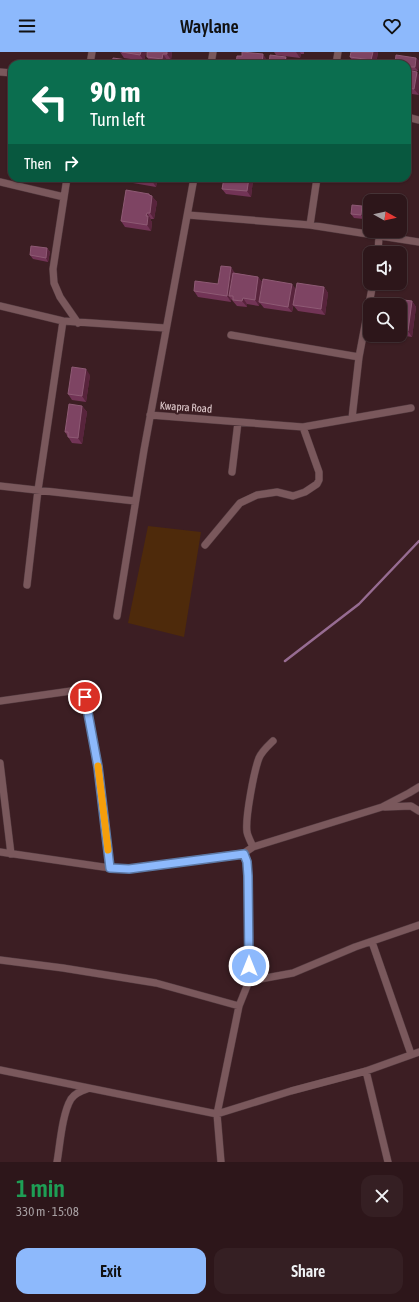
<!DOCTYPE html>
<html lang="en">
<head>
<meta charset="utf-8">
<style>
  :root { --surface:#2d161a; --page:#351f23; --text:#f1f3f6; --muted:#a79fa2; --line:#483539; --accent:#8db9fc }
  body { margin:0; font-family:"Asap Condensed",sans-serif; background:var(--page); color:var(--text); height:100vh; display:flex; flex-direction:column; font-size:15px; white-space:nowrap }
  * { box-sizing:border-box; margin:0 }
  p { font-size:13px; color:var(--muted) }
  .icon { flex:none; width:22px; height:22px; fill:none; stroke:currentColor; stroke-width:2; stroke-linecap:round; stroke-linejoin:round }
  .map { position:relative; height:1110px; overflow:hidden }
  .side { display:flex; flex-direction:column; background:var(--surface); flex:1 }
  .side>* { flex:none }
  .top-card { position:absolute; left:8px; top:8px; width:403px; height:122px; border-radius:12px; box-shadow:0 1px 3px #0004,0 0 0 1px var(--line); background:#0b6e4f; color:#fff; overflow:hidden }
  .needle { width:26px; rotate:98deg }
  .buttons { position:absolute; left:363px; top:142px; display:grid; gap:8px }
  .buttons a { display:grid; place-items:center; width:44px; height:44px; border-radius:8px; background:var(--surface); box-shadow:0 1px 3px #0004,0 0 0 1px var(--line); font-size:20px }
  .pin { position:absolute; display:grid; place-items:center; width:34px; height:34px; color:#fff; margin:-17px; border:2px solid #fff; border-radius:50%; box-shadow:0 1px 4px #0007 }
  .me { position:absolute; width:44px; margin:-22px; rotate:0deg; stroke-linejoin:round; filter:drop-shadow(0 0 3px #0008) }
  .turn { display:flex; align-items:center; gap:14px; height:84px; padding:0 16px; font-size:18px }
  .turn .icon { width:52px; height:52px; stroke-width:2.5 }
  .turn b { display:block; font-size:28px; line-height:34px }
  .then { display:flex; align-items:center; height:38px; padding:0 16px; background:#0003; gap:8px; font-size:15px }
  .round { display:grid; place-items:center; flex:none; width:42px; height:42px; border-radius:12px; background:var(--page) }
  .headline { display:flex; align-items:center; justify-content:space-between; height:68px; padding:0 16px }
  h1 { font-size:24px; font-weight:600; line-height:30px; color:#1e9e55 }
  .cta { display:flex; gap:8px; margin-top:auto; padding:8px 16px }
  .cta a { flex:1; height:46px; border-radius:12px; background:var(--accent); color:#111; font-size:16px; font-weight:600; line-height:46px; text-align:center }
  .cta a+a { background:var(--page); color:var(--text) }
  header { display:flex; justify-content:space-between; align-items:center; height:52px; padding:0 16px; background:var(--accent); color:#111; font-size:18px; font-weight:600 }
  .map>svg:first-child { display:block }
  .green { fill:#4e2a0b }
  .lines { fill:none; stroke-linecap:round; stroke-linejoin:round }
  .stream { stroke:#976c92; stroke-width:2.5 }
  .minor-casing { stroke:#533a3f; stroke-width:8 }
  .minor { stroke:#7a585c; stroke-width:7 }
  .wall { fill:#723456 }
  .shaded-wall { fill:#58243c }
  .building { fill:#7e4463; stroke:#8e5a74 }
  .route-casing { stroke:#5c78a4; stroke-width:10 }
  .route { stroke:#8db9fc; stroke-width:7 }
  .slow { stroke:#f59e0b; stroke-width:7 }
  .labels { text-anchor:middle; stroke-width:4; stroke-linejoin:round; paint-order:stroke }
  .street-label { font-size:11px; fill:#e2cdcf; stroke:#3c1e23 }
</style>
</head>
<body>
<header><svg class="icon" aria-label="menu" viewBox="0 0 24 24"><path d="M4 6h16M4 12h16M4 18h16"/></svg>Waylane<svg class="icon" aria-label="heart" viewBox="0 0 24 24"><path d="M12 20l-8-8c-3-5 5-10 8-4 3-6 11-1 8 4z"/></svg></header>
<div class="map">
<svg width="419" height="1110" viewBox="0 0 419 1110">
  <rect width="100%" height="100%" fill="#3c1e23"/>
  <path class="green" d="M148,474L201,480L184,585L128,571Z"/>
  <g class="lines">
    <path class="stream" d="M285,609L359,552L419,489"/>
    <g class="minor-casing">
      <path id="minor" d="M90,12L92,0
        M211,12L213,0
        M336,12L338,0
        M0,20L12,21
        M407,65L419,68
        M67,126L53,217L54,231L60,245L78,271
        M0,130L64,145
        M188,163L310,173L419,190
        M310,173L317,126
        M378,201L379,184
        M0,254L63,269L165,276
        M231,283L359,305
        M150,363L303,375L411,356
        M352,366L359,305L373,231
        M232,420L238,370
        M0,434L135,449
        M205,493L240,451L257,443L277,440L293,444L305,440L317,432L319,428V420L303,375
        M27,533L38,438L63,269
        M117,564L144,398L194,126
        M0,649L71,639L79,641L85,645L98,715L110,816
        M0,711L11,802
        M385,755L411,754L419,759
        M253,795C251,790 248,785 247,780C245,766 254,719 259,706C262,699 268,694 273,689
        M0,800L110,816L129,817L244,801L253,795L382,755L409,741L419,735
        M372,890L411,1002
        M0,908L63,916L156,931L239,954
        M249,929L293,921L355,895L419,873
        M0,1018L217,1062L291,1039L366,1019L419,1000
        M366,1019L388,1110
        M57,1110C60,1093 62,1062 71,1047C75,1041 81,1039 87,1037
        M221,1110L217,1062L239,954L249,929L248,824L247,810L244,801"/>
    </g>
    <use href="#minor" class="minor"/>
  </g>
  <path class="wall" d="M120,0H146L144,9L124,6Z
    M147,0H172L171,8H167V12H158L151,11L147,5Z
    M274,0H304V2H301L300,6L276,3Z
    M378,0L376,12H362L354,11L350,5Z
    M416,6L419,9L418,19L407,18V12Z
    M407,18L419,43L412,42V46L407,45Z
    M118,126H128V127Z
    M129,126H160V129H157L156,135L133,131Z
    M253,128L251,145L226,142L222,137Z
    M149,142L157,150L154,167H151V169L152,170L151,179L125,175L121,169Z
    M362,154L365,158L364,167L354,166L351,162Z
    M47,196L50,200L48,210L33,207L30,203Z
    M235,221L258,225L262,230L259,254L247,252V255L237,254L231,247V250L198,245L194,239L218,232Z
    M324,235L328,241L325,263L298,259L293,253L294,251L292,260L264,256L259,250L296,237Z
    M412,249L416,255L412,285L399,283H400V253Z
    M90,323L86,350L72,348L68,342Z
    M82,354L87,360L82,392L72,391L65,380Z"/>
  <path class="shaded-wall" d="M141,0H146L144,9L140,3Z
    M167,0H172L171,8L167,2Z
    M296,0H300L301,2L300,6Z
    M373,0H378L376,12H374L371,8Z
    M163,2L167,8V12H166L162,7Z
    M263,2L267,8L266,12H262Z
    M286,5L290,11V12H286L285,8Z
    M416,6L419,9L418,19L415,15Z
    M417,20L419,23V43L414,37Z
    M408,36L412,42V46L408,40Z
    M153,126H155L157,129L156,135L152,129Z
    M249,126H252L253,128L251,145L247,139Z
    M149,142L152,147V144L157,150L154,167L150,161Z
    M362,154L365,158L364,167L361,163Z
    M147,161L151,167V169L152,170L151,179L147,173Z
    M47,196L50,200L48,210L46,206Z
    M231,215L235,221L229,244L231,247V250L227,244Z
    M258,225L262,230L259,254L255,248Z
    M292,232L296,237L292,260L288,255Z
    M324,235L328,241L325,263L321,257Z
    M243,246L247,252V255L242,249Z
    M412,249L416,255L412,285L408,279Z
    M86,317L90,323L86,350L82,344Z
    M82,354L87,360L82,392L78,386Z"/>
  <path class="building" d="M122,0H141L140,3Z
    M147,0H167V2H163L162,7L147,5Z
    M242,0L263,2L262,12H236L237,4H242Z
    M351,0H373L371,8L350,5Z
    M270,3L286,5L285,8H287L286,12H269Z
    M396,3L416,6L415,15H407V12H395Z
    M113,6L127,8L126,11L132,12H112Z
    M407,18L417,20L414,37L408,36V40H407Z
    M133,126H153L152,129Z
    M224,126H249L247,139L222,137Z
    M126,138L149,142V143L152,144L150,161H147L146,164H148L147,173L121,169Z
    M352,153L362,154L361,163L351,162Z
    M31,194L47,196L46,206L30,203Z
    M221,214L231,215L227,244L194,239L195,229L218,232Z
    M233,221L258,225L255,248L243,246L242,249L233,248V244H229Z
    M263,227L292,232L288,255L259,250Z
    M297,231L324,235L321,257L293,253Z
    M395,247L412,249L408,279L400,278V253H395Z
    M72,315L86,317L82,344L68,342Z
    M69,352L82,354L78,386L68,385V380H65Z"/>
  <g class="lines">
    <g class="route-casing">
      <path id="route" d="M85,645L98,715L110,816L129,817L244,802L247,810L248,824L249,914"/>
    </g>
    <use href="#route" class="route"/>
    <path class="slow" d="M98,714L108,798"/>
  </g>
  <g class="labels">
    <g class="street-label">
      <text transform="translate(186 355) rotate(4)" y="4">Kwapra Road</text>
    </g>
  </g>
</svg>
<div class="buttons">
<a><svg class="needle" viewBox="-14 -14 28 28"><path d="M0-13l5 13h-10z" fill="#e53935"/><path d="M0 13l5-13h-10z" fill="#a79fa2"/></svg></a>
<a><svg class="icon" aria-label="sound" viewBox="0 0 24 24"><path d="M4 9h4l5-4v14l-5-4H4zM17 9q2 3 0 6"/></svg></a>
<a><svg class="icon" aria-label="search" viewBox="0 0 24 24"><circle cx="10" cy="10" r="6"/><path d="M15 15l6 6"/></svg></a>
</div>
<div class="pin" style="left:85px;top:645px;background:#d93025"><svg class="icon" aria-label="arrive" viewBox="0 0 24 24"><path d="M6 21V4h12l-3 4 3 4H6"/></svg></div>
<svg class="me" style="left:249px;top:914px" viewBox="-20 -20 40 40"><circle r="17" fill="#8db9fc" stroke="#fff" stroke-width="3"/><path d="M0-11L8 9 0 5-8 9z" fill="#fff"/></svg>
<div class="top-card">
<div class="turn"><svg class="icon" aria-label="left" viewBox="0 0 24 24"><path d="M17 20v-9H6M10 6l-5 5 5 5"/></svg><div><b>90 m</b>Turn left</div></div>
<div class="then">Then<svg class="icon" aria-label="right" viewBox="0 0 24 24"><path d="M7 20v-9h11M14 6l5 5-5 5"/></svg></div>
</div>
</div>
<section class="side">
<div class="headline"><div><h1>1 min</h1><p>330 m · 15:08</p></div><a class="round"><svg class="icon" aria-label="close" viewBox="0 0 24 24"><path d="M6 6l12 12M18 6L6 18"/></svg></a></div>
<div class="cta"><a>Exit</a><a>Share</a></div>
</section>
</body>
</html>
